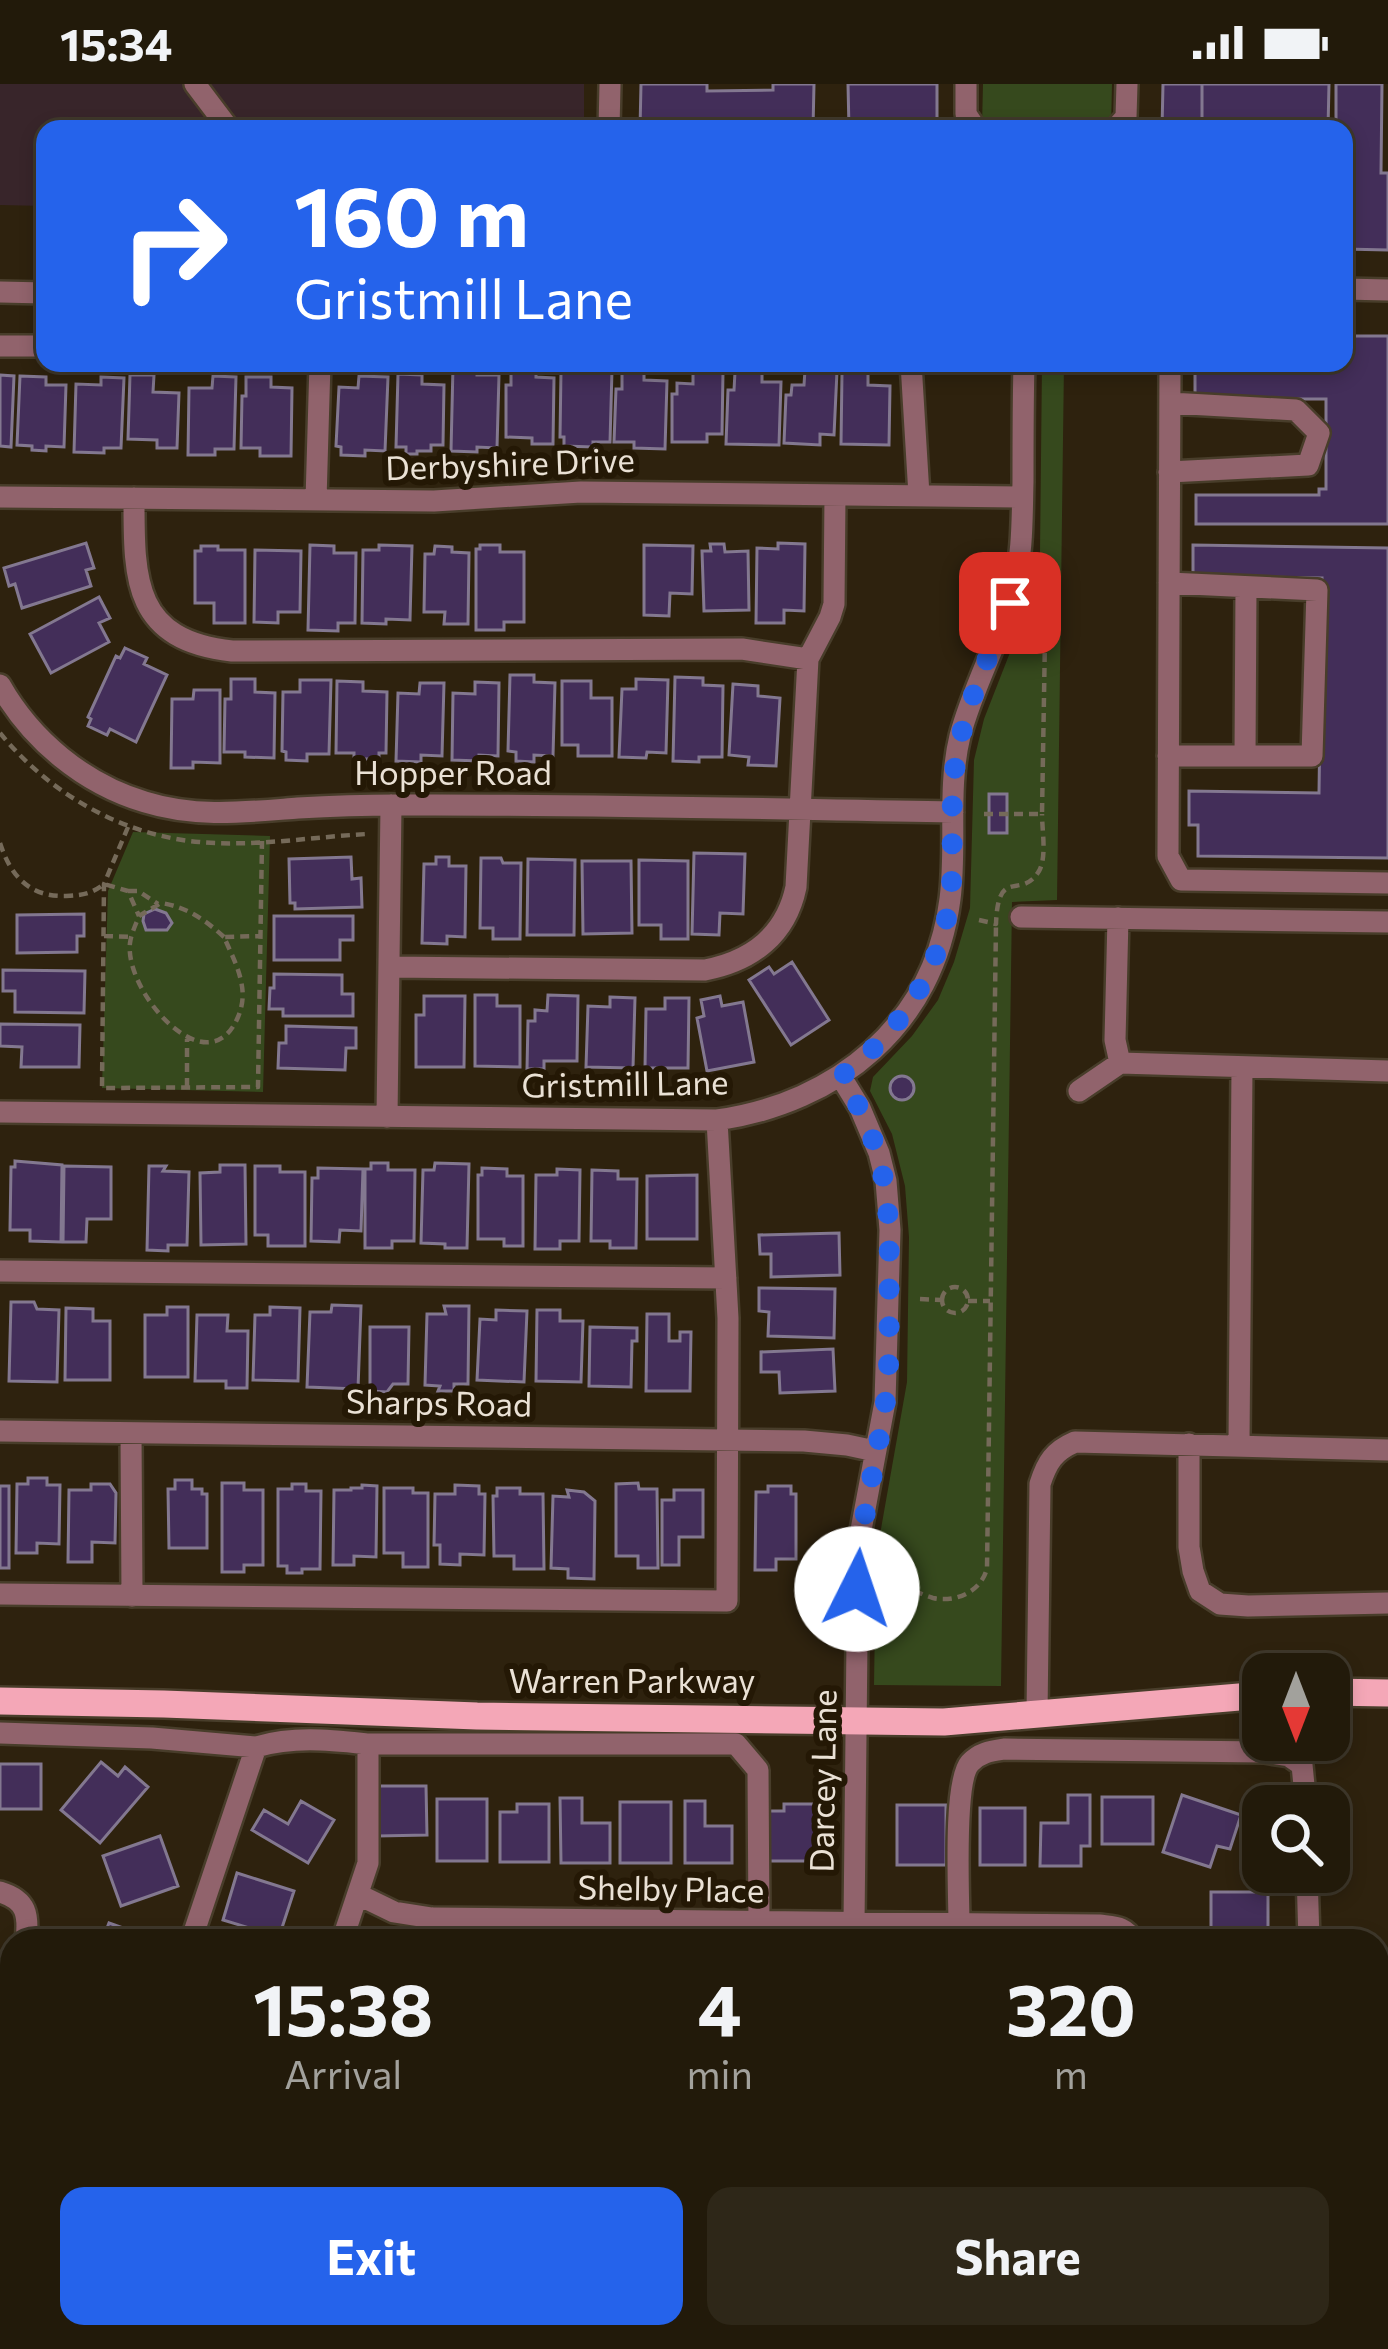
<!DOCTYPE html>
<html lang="en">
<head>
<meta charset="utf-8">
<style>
  :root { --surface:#221a0a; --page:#2e2718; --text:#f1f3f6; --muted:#a2a19c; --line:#3f382b; --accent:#2563eb }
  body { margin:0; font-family:Commissioner,sans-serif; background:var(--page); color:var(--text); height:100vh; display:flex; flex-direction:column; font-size:45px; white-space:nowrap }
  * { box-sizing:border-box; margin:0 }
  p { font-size:39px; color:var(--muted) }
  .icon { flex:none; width:66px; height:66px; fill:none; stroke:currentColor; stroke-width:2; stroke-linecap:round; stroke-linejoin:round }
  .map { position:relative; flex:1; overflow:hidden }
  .details { position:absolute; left:0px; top:1845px; width:1389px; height:420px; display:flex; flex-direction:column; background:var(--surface); border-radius:36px 36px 0 0; box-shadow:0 6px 18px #0003,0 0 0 3px var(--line) }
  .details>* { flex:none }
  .hud { position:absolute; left:36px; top:36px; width:1317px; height:252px; border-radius:24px; box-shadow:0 6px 18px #0003,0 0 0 3px var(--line); background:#2563eb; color:#fff; overflow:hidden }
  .needle { width:78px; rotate:180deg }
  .fabs { position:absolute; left:1242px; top:1569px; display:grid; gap:24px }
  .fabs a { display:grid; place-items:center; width:108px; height:108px; border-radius:24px; background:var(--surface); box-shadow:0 6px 18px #0003,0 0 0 3px var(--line); font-size:60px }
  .pin { position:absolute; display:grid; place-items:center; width:102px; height:102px; color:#fff; margin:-51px; border-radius:24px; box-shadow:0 6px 18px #0006 }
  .me { position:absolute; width:132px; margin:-66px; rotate:4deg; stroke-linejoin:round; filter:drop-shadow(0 0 9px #0008) }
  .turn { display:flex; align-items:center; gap:42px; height:252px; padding:0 60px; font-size:54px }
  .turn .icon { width:156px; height:156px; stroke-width:2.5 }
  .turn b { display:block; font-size:84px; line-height:102px }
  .eta { display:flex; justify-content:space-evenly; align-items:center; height:204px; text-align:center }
  .eta b { font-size:72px; font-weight:700; line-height:84px }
  .action { display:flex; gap:24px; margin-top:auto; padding:24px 60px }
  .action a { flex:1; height:138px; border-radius:24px; background:var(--accent); color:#fff; font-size:48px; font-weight:700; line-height:138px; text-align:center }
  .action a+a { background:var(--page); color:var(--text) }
  .status { display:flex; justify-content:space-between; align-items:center; height:84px; padding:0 60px; background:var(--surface); direction:ltr }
  .status svg { height:33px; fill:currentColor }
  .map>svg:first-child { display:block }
  .commercial { fill:#38252a }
  .green { fill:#36491d }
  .building { fill:#432e59; stroke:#837890; stroke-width:3 }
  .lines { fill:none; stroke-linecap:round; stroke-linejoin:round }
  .minor-casing { stroke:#483d2a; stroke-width:26 }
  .major-casing { stroke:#483d2a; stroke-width:32 }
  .path { stroke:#756a59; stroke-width:4.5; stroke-dasharray:9 6; stroke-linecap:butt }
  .minor { stroke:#91636c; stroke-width:21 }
  .major { stroke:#f4a7b7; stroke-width:27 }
  .route { stroke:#2563eb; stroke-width:21; stroke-dasharray:0 37.8 }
  .labels { text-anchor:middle; stroke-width:12; stroke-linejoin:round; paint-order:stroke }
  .street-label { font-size:33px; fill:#eae1d5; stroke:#241805 }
</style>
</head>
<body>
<div class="status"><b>15:34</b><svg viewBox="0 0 49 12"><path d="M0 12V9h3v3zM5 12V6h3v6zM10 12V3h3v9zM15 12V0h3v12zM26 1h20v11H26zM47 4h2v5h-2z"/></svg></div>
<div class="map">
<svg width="1388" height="2265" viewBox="0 0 1388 2265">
  <rect width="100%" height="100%" fill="#2e220e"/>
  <path class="commercial" d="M0,0H584V45H45V122L0,121Z"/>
  <path class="green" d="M983,0H1112L1111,44L982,42Z
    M1042,279H1064L1057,816L1012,818L1001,1602L874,1601L876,1473L907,1298L909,1153L905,1102L892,1050L870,1007L873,993L912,952L938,916L954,878L970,824L974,676L984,635L1032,512L1040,469Z
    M133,748L270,752L263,1008L102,1004L108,807Z"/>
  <path class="building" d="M641,0H707V7L773,6V0H814L813,45H640Z
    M848,0H937V45H849Z
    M1163,0H1202V45H1162Z
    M1202,0H1329L1328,45H1202Z
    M1336,0H1382L1381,89H1388V166L1344,165V45H1336Z
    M1344,252H1388V440H1196V411H1319V405H1326V315H1195V279H1344Z
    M566,279H586L585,285L612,286L610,358H593V363L564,362V353H560L561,287H566Z
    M453,282L477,283V291H499L497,364L477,363V368L451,367Z
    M511,283H536V293L554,294L553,360H532V354L506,353V301H511Z
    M805,286L837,287L834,351L820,350V361L784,359L786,311H791L792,301H804Z
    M622,288L644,289V296L667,297L665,365L634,364V358H614L616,305H622Z
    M693,288H723L722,350H707V358H672V310H677V299L693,300Z
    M735,288H762V298H781L779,361L726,360L728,306H734Z
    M842,289H868V301L890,302L889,361L841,360Z
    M398,290L422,291V300L444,301L443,361H431V367H417V370H406V363H396Z
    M0,291L14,292L11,363L0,362Z
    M130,291H154L153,308L179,309L177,364H157V356L128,355Z
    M20,292L46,293V301H66L64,363L46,362V367L32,366V362L17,361Z
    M213,292L236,293L234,365H215V371H188L189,304H212Z
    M359,292L388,293L385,367L365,366V372L341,371V363L336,362L339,303L358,304Z
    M101,293L124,294L121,364H104V369L74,368L76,300L101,301Z
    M246,293H271V303L292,304L291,372H260V364H241L242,312H246Z
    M86,459L94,484L86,486L91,502L22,524L15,500L9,502L4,484Z
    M778,459L805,460L804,527L784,526V539H756L757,464L778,465Z
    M710,460H724L725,468L748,467L749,526L704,527L702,467H711Z
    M310,461L334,462V469H356L355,539H338V547L308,546Z
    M379,461L412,462L410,536L386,535V540L362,539L363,466H379Z
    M480,461H500V468H524V538H504V546H476V465H480Z
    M644,461L693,462L692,510L670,509L669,532L644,531Z
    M1193,461L1388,464V774L1198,772V741H1189V707L1319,709L1322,494L1193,492Z
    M201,462H218V466H245V539H214V519H195V467H201Z
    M435,462L452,463V468L469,469L468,540H444L445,528H424L425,470H434Z
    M255,466L301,467L300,528H278V539L254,538Z
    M99,513L110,534L99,539L109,558L51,589L30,550Z
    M125,564L147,574L144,580L167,591L136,658L110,645L107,651L88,642L91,635L88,633L116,572L120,574Z
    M510,591H534V598L555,599L553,672L534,671V678L516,677V668L508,667Z
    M675,593L703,594V601L723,602L722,673H699V678L673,677Z
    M231,595H255V608L275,609L274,674L245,673V668H224L225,615H231Z
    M636,595L668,596L666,669L647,668L646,674L619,673L622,605H636Z
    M300,596H331L329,670H307V677L286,676V668L282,667L283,608H300Z
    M337,597L363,598V607L387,608L386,669H379V675H354V669H336Z
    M562,597H591V614H612V672H578V661H562Z
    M475,598L499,599L498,672L479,671V677L452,676L453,609L475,610Z
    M420,599H444L442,672L421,671V678L396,677L398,609L419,610Z
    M733,600L758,602V612L780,614L776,682L748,681L749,673L729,671Z
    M194,606H220V679L193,678V684H171L172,615H193Z
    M989,710H1007V749H989Z
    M694,769L745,770L743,830L720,829L719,851L692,850Z
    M351,773L352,795L361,794L362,823L295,825V819H290L289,775Z
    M436,773H449V782H466L465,853L447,852V860L422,859L424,780H436Z
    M481,774H501L503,779H521L520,855H493V844H480Z
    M528,775L575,776L574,851H527Z
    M639,776L688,777V855H661V841H639Z
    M582,777H631L632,849L583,850Z
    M155,825L166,829L172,839L167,846H146L143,837L144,830Z
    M84,830V852H77V868L17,869V831Z
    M274,832H353V856H340V876H274Z
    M792,878L829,936L791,961L749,896L769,883L774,890Z
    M3,886L85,887L84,929L15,928V907H3Z
    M274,890L342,891V910H353V932H283V925H269L270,904H274Z
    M475,911H497V922H520V983L475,982Z
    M548,911L578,912L577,977H544V985H527L528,937H535V926L547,927Z
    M424,912H465L464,983H416V931H424Z
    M720,912L722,922L743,918L754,978L707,987L697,934L704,932L701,916Z
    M610,913L635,914L633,984L586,983L588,922L610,923Z
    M665,914H689L688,984H645L646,925H665Z
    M0,940L80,941L79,983H21L22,963L0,962Z
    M286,942L356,944V964H346L345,986L278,984L279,959H286Z
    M890 1004a12 12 0 1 1 24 0a12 12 0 1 1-24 0Z
    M15,1077L62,1081L61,1158L30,1157V1146H10L11,1083H15Z
    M371,1079H388V1086H415L414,1157H392V1164H365V1085H371Z
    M435,1079L469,1080L467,1164H445V1160L421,1159L423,1086H434Z
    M220,1081H245L246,1160L201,1161L200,1089L220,1088Z
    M64,1082L111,1083V1135H87L86,1158H63Z
    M149,1082H166L163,1087L189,1088L187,1161H168V1167L147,1166Z
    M255,1082H280V1088H305V1162H268V1151H255Z
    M318,1084L363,1085L361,1147L340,1146L339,1158L311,1157L312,1094H318Z
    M482,1084L507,1085V1092H523V1162H504V1155H478V1091H482Z
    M557,1085L580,1086L579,1157H560V1165H535L536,1091H557Z
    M592,1086L618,1087V1095H637L636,1164H610V1157H591Z
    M697,1091V1155H647V1092Z
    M839,1149L840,1191L771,1193V1170H760L759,1151Z
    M759,1204L835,1205L834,1254L768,1252L769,1228L759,1227Z
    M11,1218H34L37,1225L59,1226L57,1298L9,1297Z
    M332,1221L361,1222L358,1305L307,1303L310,1228H331Z
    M444,1222H469L468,1300H454V1307H438L440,1302L425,1301L427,1230H446Z
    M167,1223H188V1293H145V1231H167Z
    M270,1223L300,1224L298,1297L253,1296L255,1231H270Z
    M66,1224L93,1225V1237H110V1296H65Z
    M496,1226L527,1227L524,1298L477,1296L480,1235L496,1236Z
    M537,1226H560V1237H583L581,1298L536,1297Z
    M647,1230H669V1257H680V1248H691L690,1307H646Z
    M197,1231H228L227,1247H248L247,1304H226V1297H195Z
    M370,1243H409L408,1300H393L387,1308L370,1307Z
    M590,1243L637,1244V1257H632L631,1303L589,1302Z
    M833,1265L835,1307L780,1309L779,1288H761V1268Z
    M28,1394H47V1401H60L59,1460L37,1459V1469H16L17,1400H28Z
    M175,1396H192V1405H202V1410H207V1464H169L168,1405H175Z
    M222,1399H244V1406H263V1481H244V1488H222Z
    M638,1399L639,1405H657L658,1484H638V1472H616V1400Z
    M91,1400H110L116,1409L115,1459L92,1458V1478H68L69,1406H91Z
    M292,1400H306V1407H321L320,1485H302V1489H287V1482H278V1405H292Z
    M362,1401L377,1402L376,1473L354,1472V1481H333L334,1406H351V1404H362Z
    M455,1401L479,1402V1410H485L484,1471L460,1470V1481L440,1480V1461H434L435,1410H455Z
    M0,1402H9V1484H0Z
    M768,1402H791V1410H796V1475H776V1486H755L756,1408H768Z
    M384,1404H413V1409H428V1483H403V1469H384Z
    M497,1404H520V1410H543L544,1485H514V1472H494L493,1412H497Z
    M567,1406L584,1408L595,1417L594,1495L568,1494V1485L551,1484L553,1412L569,1413Z
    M674,1406H703V1453H679V1481H662V1416H674Z
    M101,1678L118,1692L125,1683L148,1703L100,1759L61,1726Z
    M0,1680H41V1725H0Z
    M377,1702H426L427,1751L378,1752Z
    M1068,1711H1090V1762H1081V1782H1040L1041,1739H1068Z
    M1182,1711L1241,1731L1230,1765L1217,1762L1210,1783L1163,1768Z
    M1102,1713H1153V1760H1102Z
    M560,1714H582V1739H610V1779H561Z
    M437,1715H487V1777H437Z
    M301,1717L334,1736L308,1779L252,1746L264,1726L288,1740Z
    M685,1717H705V1742H732V1779H685Z
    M620,1718H671V1779H620Z
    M517,1720H549V1778H500V1728H517Z
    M784,1720H817V1777H765V1727H784Z
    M897,1721H946V1781H897Z
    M980,1724H1025V1781H980Z
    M160,1752L178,1802L121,1822L103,1772Z
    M237,1789L294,1807L279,1853L223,1836Z
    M1211,1808H1268V1852H1211Z
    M109,1839L151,1854L150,1857H102Z
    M1377,1985L1388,1986V2037L1377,2036Z
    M1377,2050H1388V2101H1377Z
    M12,2070V2115L0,2112Z
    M4,2128L12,2135V2181L0,2172V2134Z
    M0,2187L12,2191V2217L6,2237L0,2235Z
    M1377,2196H1388V2244H1377Z
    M92,2253H157L154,2265H130L91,2256Z"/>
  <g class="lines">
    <g class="minor-casing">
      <path id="minor" d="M195,0L229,45
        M966,0V30L976,45
        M609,45L610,0
        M1115,45L1126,33L1127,0
        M1344,205L1388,206
        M0,208L45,209
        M0,262H45
        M911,279L919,411
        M1170,279L1168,772L1181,796L1388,799
        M1169,388L1308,381L1319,349L1296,326L1170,319
        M0,413L434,417L581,408L1022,413
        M134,414C134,496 133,556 232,567L742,565L808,575
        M316,416L320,279
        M0,601C31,656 84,700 145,718C196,734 246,728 298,724C332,722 365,721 398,721C583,720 768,725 953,728
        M1168,672H1312L1317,506L1169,499
        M1245,672L1246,503
        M1021,833L1388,838
        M1118,834L1115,956L1120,979
        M390,883L705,886C752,877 786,851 796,803L808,575L830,533L834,520L835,411
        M841,993L860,1024L879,1069L886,1097L890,1146L885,1318L858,1462L854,1840
        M1079,1007L1120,979L1388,987
        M0,1028L717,1036C837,1019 934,941 950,815C957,761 947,705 960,652C973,602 1000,556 1013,506C1023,471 1022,434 1023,398C1023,358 1023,319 1024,279
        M387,1033L391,721
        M0,1187L726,1194
        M0,1347L804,1357L847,1361L875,1367
        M131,1349L132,1512
        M1189,1360V1463L1193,1487L1200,1507L1220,1520L1248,1522L1388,1519
        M1239,1360L1242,983
        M0,1510L727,1517L728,1234L717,1036
        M1037,1630L1040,1400C1047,1378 1054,1367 1075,1358L1388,1366
        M0,1649L152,1654L256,1663
        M1307,1788L1309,1857
        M0,1808C27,1816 29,1831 26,1857
        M359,1811L394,1828L432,1834L1099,1841C1114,1843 1126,1842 1133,1857
        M959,1841C959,1810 953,1698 970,1679C980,1668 992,1667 1005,1665L1264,1668L1289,1672L1302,1681L1306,1722
        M191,1857L256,1663C294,1652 329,1656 368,1660H736L758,1686L759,1839
        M342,1857L368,1779V1660
        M1377,1877H1388
        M0,1945L12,1905
        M1377,2146H1388
        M53,2265L57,2253
        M209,2265L213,2253
        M1141,2265V2253"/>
    </g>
    <g class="major-casing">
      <path id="major" d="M1329,1608L1388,1609
        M0,1617L164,1620L477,1632L944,1638L1263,1611"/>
    </g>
    <path class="path" d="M0,649C49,709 121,751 199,758C254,763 312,753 367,750
      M984,730H1042L1045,553L1039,529
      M128,743L104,800L102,1004L258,1003L262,757
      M0,759C11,793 30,813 66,812C83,811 91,810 104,800L128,807L139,832
      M128,807H138L158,820
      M979,836L996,840C998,781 1021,817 1039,787C1047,773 1042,746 1042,730
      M104,852L132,853
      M224,853C204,835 187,823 161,819L139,832C136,840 131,850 130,859C124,908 208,1004 238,933C243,921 244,910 241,897C238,882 230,867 224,853L261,852
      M187,1003V955
      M942 1216a13 13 0 1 1 26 0a13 13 0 1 1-26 0Z
      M920,1215L942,1216
      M968,1217H990
      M888,1492C902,1499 918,1510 933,1514C956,1519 982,1507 987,1484L996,840"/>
    <use href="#minor" class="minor"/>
    <use href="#major" class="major"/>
  </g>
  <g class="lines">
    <path class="route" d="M857,1505C859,1440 877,1378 886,1314C890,1281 889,1246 889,1213C890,1123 891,1071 841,992C907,943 950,872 952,788C953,751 950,713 956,677C964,623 990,571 1010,519"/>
  </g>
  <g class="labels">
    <g class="street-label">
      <text transform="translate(510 380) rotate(-2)" y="12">Derbyshire Drive</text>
      <text x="453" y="701">Hopper Road</text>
      <text transform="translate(625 1000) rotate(-1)" y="12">Gristmill Lane</text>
      <text transform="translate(439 1319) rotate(1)" y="12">Sharps Road</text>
      <text x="632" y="1609">Warren Parkway</text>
      <text transform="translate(823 1697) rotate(-89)" y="12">Darcey Lane</text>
      <text transform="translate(671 1805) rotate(1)" y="12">Shelby Place</text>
    </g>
  </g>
</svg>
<div class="fabs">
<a><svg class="needle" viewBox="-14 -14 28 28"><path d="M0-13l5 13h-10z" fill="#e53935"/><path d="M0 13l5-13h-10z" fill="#a2a19c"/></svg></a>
<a><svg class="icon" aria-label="search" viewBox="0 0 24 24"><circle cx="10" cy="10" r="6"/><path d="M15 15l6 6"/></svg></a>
</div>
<div class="pin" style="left:1010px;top:519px;background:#d93025"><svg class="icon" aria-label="arrive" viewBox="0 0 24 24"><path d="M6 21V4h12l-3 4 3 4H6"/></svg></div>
<svg class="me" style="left:857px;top:1505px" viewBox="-20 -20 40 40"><circle r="19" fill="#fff"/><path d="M0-13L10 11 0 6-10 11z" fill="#2563eb"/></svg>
<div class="hud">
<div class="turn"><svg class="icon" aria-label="right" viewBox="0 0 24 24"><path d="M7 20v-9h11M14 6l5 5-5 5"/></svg><div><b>160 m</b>Gristmill Lane</div></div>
</div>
<section class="details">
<div class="eta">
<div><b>15:38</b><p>Arrival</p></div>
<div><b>4</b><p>min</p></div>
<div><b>320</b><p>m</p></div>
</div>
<div class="action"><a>Exit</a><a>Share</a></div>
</section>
</div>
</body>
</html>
